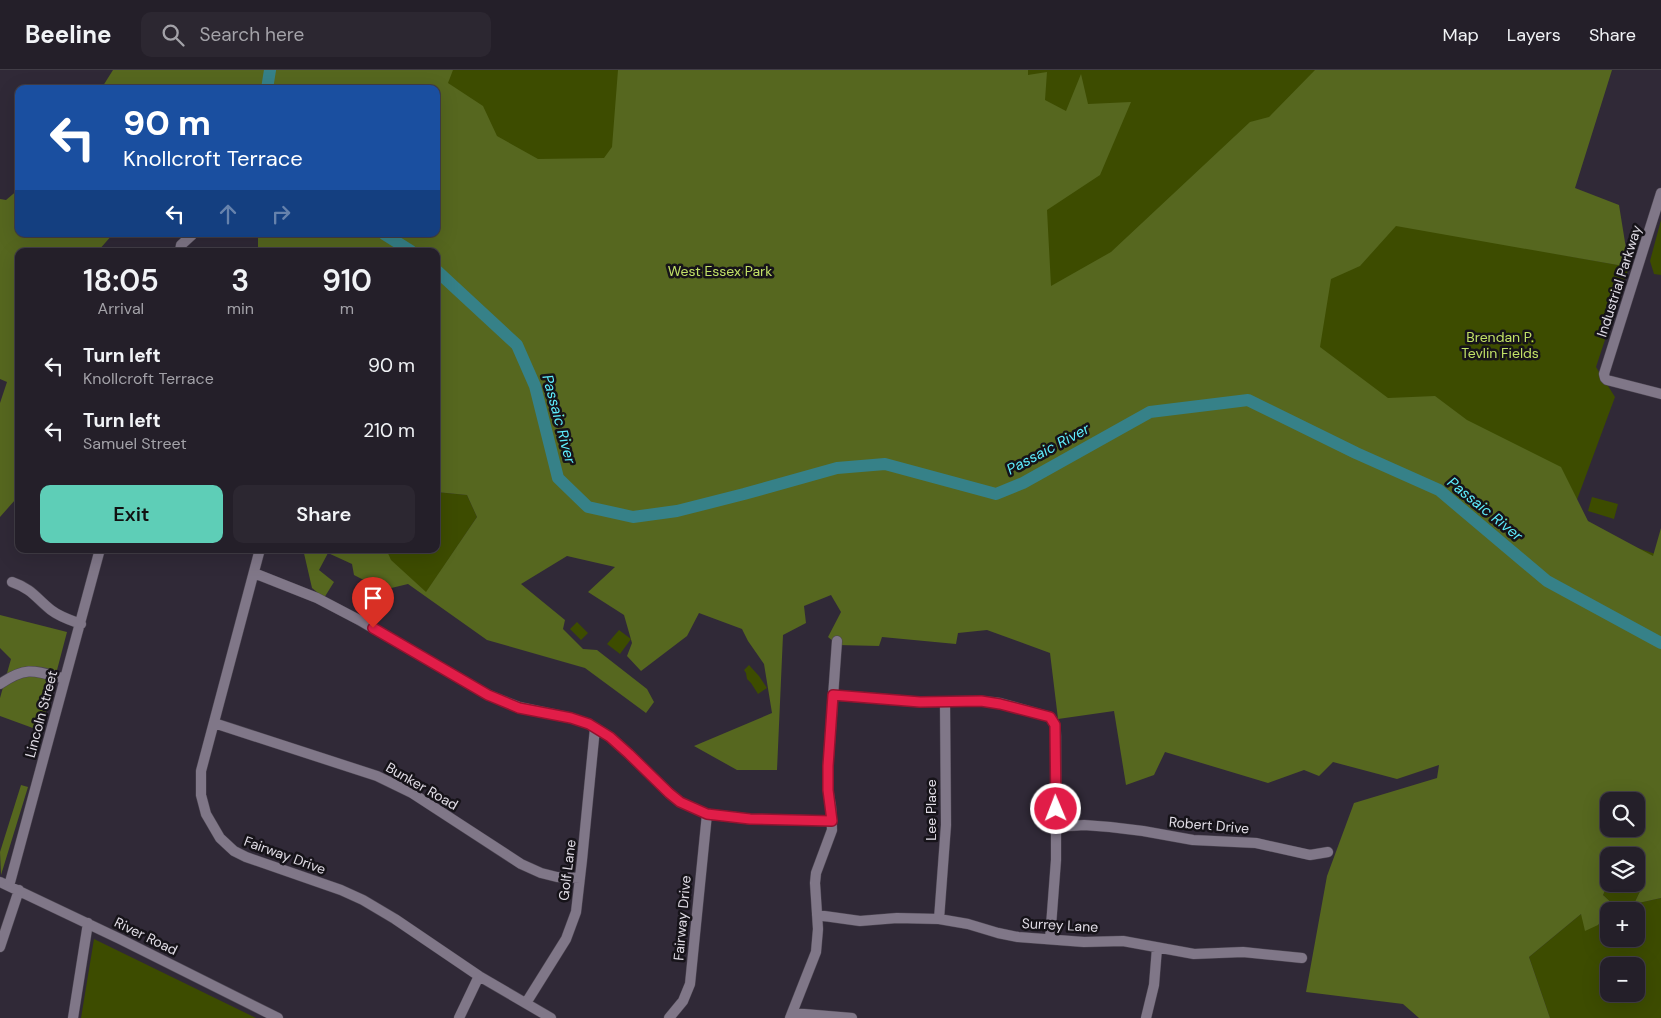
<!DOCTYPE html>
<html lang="en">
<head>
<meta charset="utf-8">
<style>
  :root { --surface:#241f29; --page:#2c2731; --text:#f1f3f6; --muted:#a3a2a8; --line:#413d46; --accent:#5eceb7 }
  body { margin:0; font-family:"DM Sans",sans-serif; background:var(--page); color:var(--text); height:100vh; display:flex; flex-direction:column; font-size:19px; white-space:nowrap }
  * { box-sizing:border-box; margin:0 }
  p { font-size:16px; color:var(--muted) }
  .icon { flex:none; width:28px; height:28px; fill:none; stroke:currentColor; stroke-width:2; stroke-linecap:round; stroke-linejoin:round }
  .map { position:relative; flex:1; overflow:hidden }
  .side { position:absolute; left:15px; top:178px; width:425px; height:305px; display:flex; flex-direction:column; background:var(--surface); border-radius:10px; box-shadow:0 5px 20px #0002,0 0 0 1px var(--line) }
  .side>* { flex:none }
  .guide { position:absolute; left:15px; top:15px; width:425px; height:152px; border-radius:10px; box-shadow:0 5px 20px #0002,0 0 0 1px var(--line); background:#1a4fa0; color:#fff; overflow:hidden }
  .tools { position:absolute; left:1600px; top:722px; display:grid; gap:10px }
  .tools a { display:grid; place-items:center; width:45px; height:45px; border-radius:10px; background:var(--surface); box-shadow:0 5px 20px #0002,0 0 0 1px var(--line); font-size:25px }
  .pin { position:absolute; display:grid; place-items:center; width:42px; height:42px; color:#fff; margin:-51px -21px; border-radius:50% 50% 50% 0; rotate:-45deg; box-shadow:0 0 5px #0007 }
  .pin .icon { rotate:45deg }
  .me { position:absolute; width:55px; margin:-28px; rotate:359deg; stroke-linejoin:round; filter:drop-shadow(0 0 4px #0008) }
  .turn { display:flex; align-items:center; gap:18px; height:105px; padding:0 25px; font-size:22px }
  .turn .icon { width:65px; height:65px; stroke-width:2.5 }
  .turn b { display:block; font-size:35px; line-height:42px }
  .lanes { display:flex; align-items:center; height:48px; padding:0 25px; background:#0003; justify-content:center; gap:25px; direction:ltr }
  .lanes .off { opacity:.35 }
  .eta { display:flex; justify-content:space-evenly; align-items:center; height:85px; text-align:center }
  .eta b { font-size:30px; font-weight:600; line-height:35px }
  .primary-button { display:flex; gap:10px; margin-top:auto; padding:10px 25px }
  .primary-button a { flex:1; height:58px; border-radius:10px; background:var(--accent); color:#111; font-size:20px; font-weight:600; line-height:58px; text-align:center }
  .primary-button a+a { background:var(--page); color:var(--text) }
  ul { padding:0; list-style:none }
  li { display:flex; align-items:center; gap:15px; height:65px; padding:0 25px }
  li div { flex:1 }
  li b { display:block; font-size:19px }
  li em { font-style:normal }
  header { display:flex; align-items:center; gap:30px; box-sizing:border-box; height:70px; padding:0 25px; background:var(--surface); border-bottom:1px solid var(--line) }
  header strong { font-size:24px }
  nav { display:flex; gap:28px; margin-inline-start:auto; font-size:18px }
  .search { width:350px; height:45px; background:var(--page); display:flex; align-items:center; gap:12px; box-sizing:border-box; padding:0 18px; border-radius:10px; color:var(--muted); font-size:19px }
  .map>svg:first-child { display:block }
  .green { fill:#3d4c00; fill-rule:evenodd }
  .forest { fill:#56671f; fill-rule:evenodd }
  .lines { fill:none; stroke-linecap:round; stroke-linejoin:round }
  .river { stroke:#368188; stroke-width:12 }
  .minor-casing { stroke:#4c4652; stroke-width:11 }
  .minor { stroke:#807788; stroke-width:10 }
  .route-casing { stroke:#92132f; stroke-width:12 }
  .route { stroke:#e11d48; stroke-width:9 }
  .labels { text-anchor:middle; stroke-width:5; stroke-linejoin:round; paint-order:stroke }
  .park-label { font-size:14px; fill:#c2e167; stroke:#161319 }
  .street-label { font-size:14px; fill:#e1dde6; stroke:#161319 }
  .water-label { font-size:15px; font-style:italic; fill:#5eedfc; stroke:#161319 }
</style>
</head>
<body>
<header>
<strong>Beeline</strong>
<div class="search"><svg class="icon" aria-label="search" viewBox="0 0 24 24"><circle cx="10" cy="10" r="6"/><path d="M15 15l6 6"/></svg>Search here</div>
<nav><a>Map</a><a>Layers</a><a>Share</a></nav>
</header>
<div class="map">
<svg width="1661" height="948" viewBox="0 0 1661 948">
  <rect width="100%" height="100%" fill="#302937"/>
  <path class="green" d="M291,0H1591L1547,182L1629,197L1596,297L1615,327L1568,454L1661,486V548L436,181V19H288Z
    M1661,150V205L1654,204L1650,191Z
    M436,422L467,425L477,447L426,523L385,487L382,479H436Z
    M1592,427L1618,434L1614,449L1588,441Z
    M577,552L588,563L581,570L570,559Z
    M619,560L631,569L620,584L607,574Z
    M749,595L759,606L767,618L758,624L751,613L747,609L746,603L744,600Z
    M1636,808L1643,815L1634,834L1661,828V948H1550L1529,887L1581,844L1598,855L1609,842V869H1636V841H1609L1614,835L1603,825L1609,812V814H1636ZM1609,896H1636V924H1609Z
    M94,869L256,948H81Z"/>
  <path class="forest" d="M113,0H453L448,13L483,36L497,66L538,89L604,88L612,77L618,0H1028V5L1047,2L1045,30L1066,41L1081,4L1088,34L1131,32L1100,105L1047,140L1051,216L1111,182L1250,52L1269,47L1315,0H1612L1575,118L1619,135L1629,197L1396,156L1360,196L1331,209L1320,277L1388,328L1435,326L1467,350L1561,397L1588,451L1653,486L1661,458V828L1634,834L1643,815L1636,808V786H1609V812L1603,825L1614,835L1598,855L1585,861L1581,844L1529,887L1550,948H1419L1403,934L1306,922L1327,806L1354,733L1437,708L1439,695L1397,709L1333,692L1319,706L1304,700L1268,713L1165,682L1154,705L1126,715L1114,641L1058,649L1050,583L987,560L958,563L956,574L882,567L879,576L838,575L828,567L841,542L831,525L804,536L806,553L783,565L777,700H737L694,676L772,643L764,594L748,571L742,559L699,543L687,566L641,601L627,586L632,573L624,545L588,522L615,497L567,486L521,514L565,550L563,559L583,579L597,580L647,619L654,632L646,643L585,598L487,570L408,514L383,520L354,505L352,494L328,483L319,500L334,512L324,528L312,518L303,479H386L391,490L426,522L477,447L467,425L436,422V181H258V164H436V19H101ZM1609,731H1636V759H1609Z
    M19,119V164H113L98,181H19V415L15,430L0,447V333L7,312L0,309V129L6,130Z
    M0,545L67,562L41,661L0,646V628L11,589L0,578Z
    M21,715L28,717L1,805L0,782Z"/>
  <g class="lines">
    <path class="river" d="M267,19L270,0
      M384,164L411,181
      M436,200L517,275L535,316L558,408L588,437L633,447L677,441L744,424L837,398L885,394L996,424L1023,413L1150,342L1248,330L1356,383L1439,420L1547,511L1661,573"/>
    <g class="minor-casing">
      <path id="minor" d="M1661,123L1604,304L1605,308L1607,310L1661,324
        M180,181L181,175L192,165
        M260,479L201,701V725L206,744L220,768L234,781L246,787L341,820L363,830L395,849L479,906L551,948
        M254,503L317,528L359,550L488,625L519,637L571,648L589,654L610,667L629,684L669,723L680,732L707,744L750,749L832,751
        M12,512C32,519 36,528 51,540C60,547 70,550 81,554
        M0,614C27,595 36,601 65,609
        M833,625L920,632L981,631L1000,633L1050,647L1055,655L1056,666V790L1050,869
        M214,653L377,706L412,723L521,794L541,803L557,807L580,808
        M1056,757L1084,755L1110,757L1143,761L1193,770L1256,773L1310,785L1328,782
        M0,812L120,869L278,948
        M9,816L100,479
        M817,845L860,851L897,848L939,849L968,854L998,863L1018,867L1084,872L1123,871L1194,884L1243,882L1302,888
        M939,849L946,755L945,632
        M0,877L19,820
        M526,933L566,869L576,842L582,790L595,658
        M792,943L852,948
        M73,948L88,853
        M459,948L479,906
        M669,948L683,931L690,914L707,744
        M790,948L816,882L818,859L815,813L816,803L832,760L831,737L828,720V696L837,571
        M1146,948L1154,915L1157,878"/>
    </g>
    <use href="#minor" class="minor"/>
  </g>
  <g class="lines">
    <g class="route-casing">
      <path id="route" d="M373,558L488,625L519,638L571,648L589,654L610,667L629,684L669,723L680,732L707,744L750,749L832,751L828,720V696L833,625L920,632L981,631L1000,634L1050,647L1055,655L1056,739"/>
    </g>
    <use href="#route" class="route"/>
  </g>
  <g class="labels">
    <g class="park-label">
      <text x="720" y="206">West Essex Park</text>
      <text x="1500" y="272">Brendan P.<tspan x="1500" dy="16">Tevlin Fields</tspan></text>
    </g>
    <g class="street-label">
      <text transform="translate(1619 211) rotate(-72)" y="5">Industrial Parkway</text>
      <text transform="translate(41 644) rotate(-75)" y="5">Lincoln Street</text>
      <text transform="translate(422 716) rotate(30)" y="5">Bunker Road</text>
      <text transform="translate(931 740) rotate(-90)" y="5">Lee Place</text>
      <text transform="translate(1209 755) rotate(5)" y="5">Robert Drive</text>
      <text transform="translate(285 785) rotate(20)" y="5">Fairway Drive</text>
      <text transform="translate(567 800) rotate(-83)" y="5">Golf Lane</text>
      <text transform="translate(682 848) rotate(-85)" y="5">Fairway Drive</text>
      <text transform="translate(1060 855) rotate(3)" y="5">Surrey Lane</text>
      <text transform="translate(146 866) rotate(26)" y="5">River Road</text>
    </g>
    <g class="water-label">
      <text transform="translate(559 349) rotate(75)" y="5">Passaic River</text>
      <text transform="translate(1048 379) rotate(-28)" y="5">Passaic River</text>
      <text transform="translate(1485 439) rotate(39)" y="5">Passaic River</text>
    </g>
  </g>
</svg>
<div class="tools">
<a><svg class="icon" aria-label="search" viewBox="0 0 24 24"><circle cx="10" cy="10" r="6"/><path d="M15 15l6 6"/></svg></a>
<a><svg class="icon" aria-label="layers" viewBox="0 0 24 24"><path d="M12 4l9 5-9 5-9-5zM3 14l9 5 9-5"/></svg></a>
<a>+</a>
<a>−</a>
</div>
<div class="pin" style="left:373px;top:558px;background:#d93025"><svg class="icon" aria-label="arrive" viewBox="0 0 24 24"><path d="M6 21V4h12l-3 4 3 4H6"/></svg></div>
<svg class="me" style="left:1056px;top:739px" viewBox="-20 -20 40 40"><circle r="17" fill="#e11d48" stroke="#fff" stroke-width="3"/><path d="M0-11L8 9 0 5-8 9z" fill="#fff"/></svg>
<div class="guide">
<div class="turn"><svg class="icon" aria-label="left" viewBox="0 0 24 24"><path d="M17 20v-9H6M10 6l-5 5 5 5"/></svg><div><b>90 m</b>Knollcroft Terrace</div></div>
<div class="lanes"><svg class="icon" aria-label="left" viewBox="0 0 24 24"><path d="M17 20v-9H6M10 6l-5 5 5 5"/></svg><svg class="icon off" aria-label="ahead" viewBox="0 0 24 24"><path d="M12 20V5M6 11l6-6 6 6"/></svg><svg class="icon off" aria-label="right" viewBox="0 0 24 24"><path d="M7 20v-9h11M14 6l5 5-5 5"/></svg></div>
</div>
<section class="side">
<div class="eta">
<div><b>18:05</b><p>Arrival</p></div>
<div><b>3</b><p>min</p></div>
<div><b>910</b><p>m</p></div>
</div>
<ul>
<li><svg class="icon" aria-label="left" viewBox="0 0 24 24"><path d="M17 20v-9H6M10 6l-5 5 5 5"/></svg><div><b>Turn left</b><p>Knollcroft Terrace</p></div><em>90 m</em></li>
<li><svg class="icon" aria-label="left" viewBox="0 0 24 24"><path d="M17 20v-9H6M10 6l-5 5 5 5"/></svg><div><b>Turn left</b><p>Samuel Street</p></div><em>210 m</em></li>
</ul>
<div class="primary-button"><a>Exit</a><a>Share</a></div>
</section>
</div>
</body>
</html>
